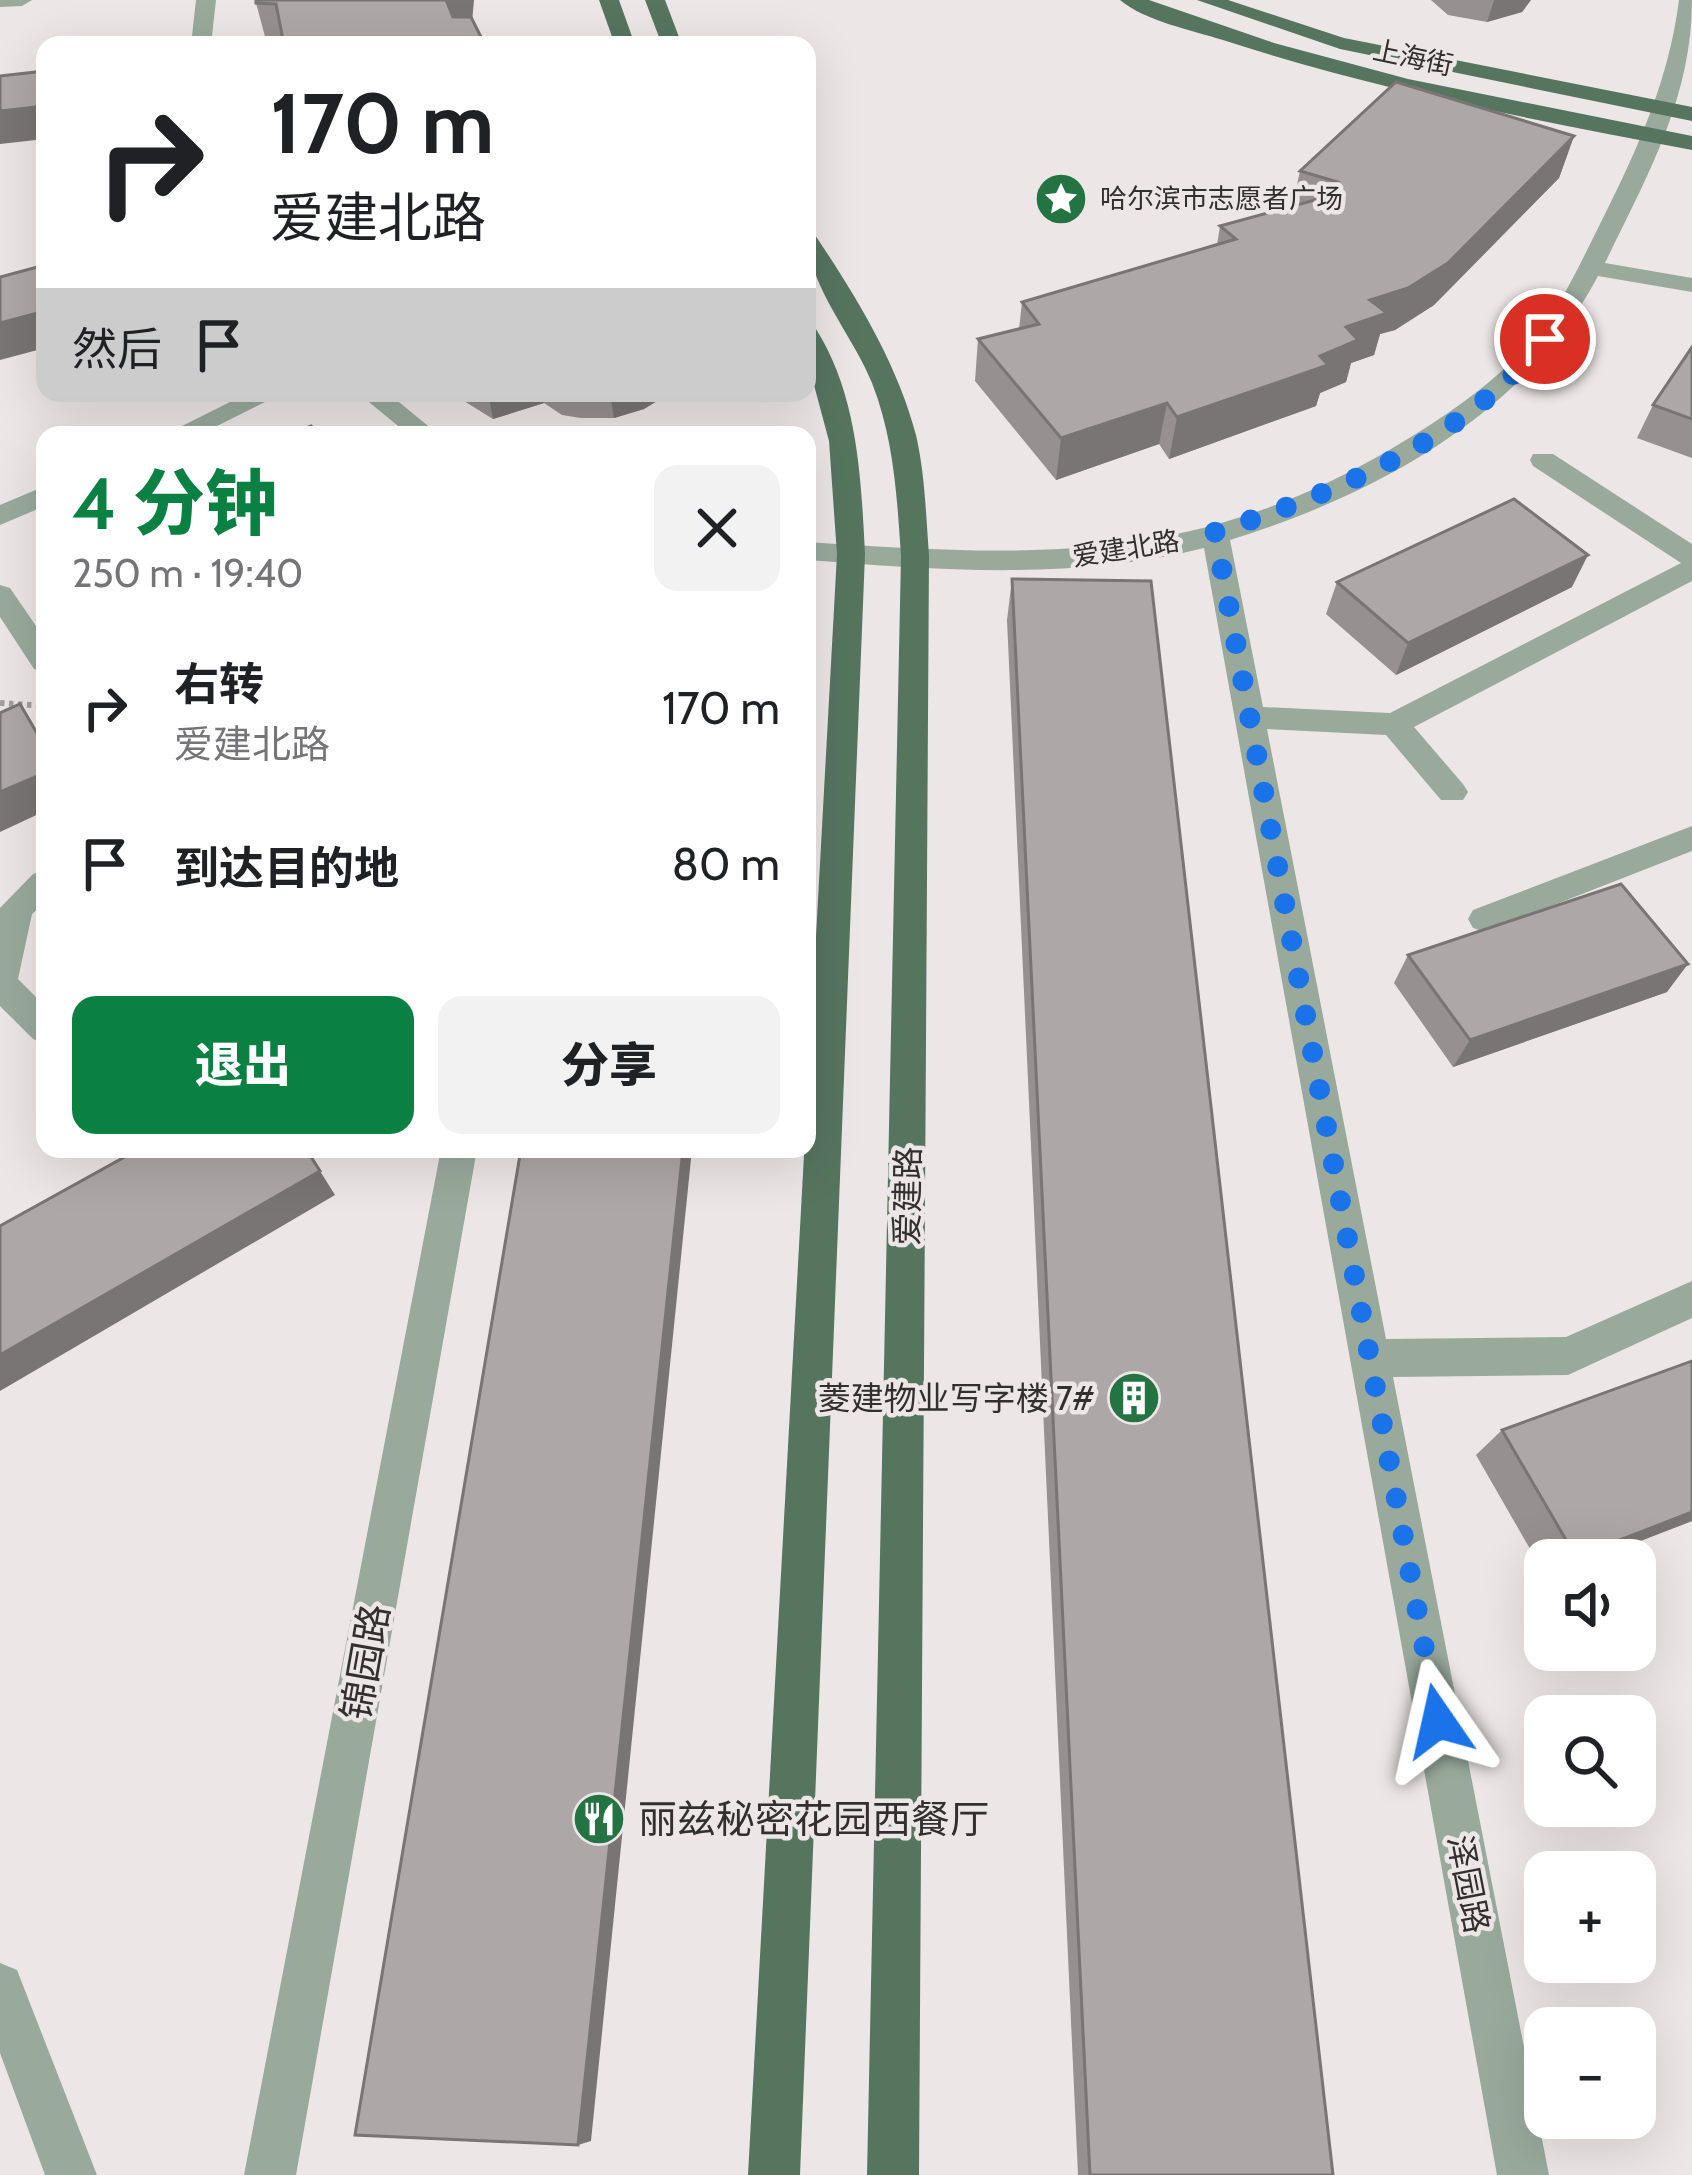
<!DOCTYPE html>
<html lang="zh">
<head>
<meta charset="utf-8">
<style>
  :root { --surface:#fff; --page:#f2f2f2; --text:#202124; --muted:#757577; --accent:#0b8043 }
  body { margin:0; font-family:Cabin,"Noto Sans SC",sans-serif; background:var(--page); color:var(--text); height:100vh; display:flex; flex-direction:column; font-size:45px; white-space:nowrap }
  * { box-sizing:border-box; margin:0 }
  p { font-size:39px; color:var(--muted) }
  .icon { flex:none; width:66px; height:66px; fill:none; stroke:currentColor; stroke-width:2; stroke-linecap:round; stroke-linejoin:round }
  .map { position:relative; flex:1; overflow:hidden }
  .details { position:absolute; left:36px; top:426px; width:780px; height:732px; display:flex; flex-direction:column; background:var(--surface); border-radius:24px; box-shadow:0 12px 48px #0002 }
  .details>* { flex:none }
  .hud { position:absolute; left:36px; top:36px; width:780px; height:366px; border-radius:24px; box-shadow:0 12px 48px #0002; background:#fff; color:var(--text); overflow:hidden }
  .buttons { position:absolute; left:1524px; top:1539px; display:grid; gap:24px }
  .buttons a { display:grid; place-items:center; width:132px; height:132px; border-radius:24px; background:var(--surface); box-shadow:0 12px 48px #0002; font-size:60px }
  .pin { position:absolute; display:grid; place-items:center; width:102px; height:102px; color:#fff; margin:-51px; border:6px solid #fff; border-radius:50%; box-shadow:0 3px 12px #0007 }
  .me { position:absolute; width:132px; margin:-66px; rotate:349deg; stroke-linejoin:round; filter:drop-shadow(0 0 9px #0008) }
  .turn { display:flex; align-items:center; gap:42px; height:252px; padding:0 36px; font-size:54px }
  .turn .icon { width:156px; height:156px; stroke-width:2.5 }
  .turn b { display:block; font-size:84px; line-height:102px }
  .then { display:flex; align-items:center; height:114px; padding:0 36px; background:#0003; gap:24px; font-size:45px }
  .round { display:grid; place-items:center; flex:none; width:126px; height:126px; border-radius:24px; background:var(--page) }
  .overview { display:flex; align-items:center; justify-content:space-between; height:204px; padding:0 36px }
  h1 { font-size:72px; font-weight:800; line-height:90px; color:var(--accent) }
  .button { display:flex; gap:24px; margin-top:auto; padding:24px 36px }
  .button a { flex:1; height:138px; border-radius:24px; background:var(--accent); color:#fff; font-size:48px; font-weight:800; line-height:138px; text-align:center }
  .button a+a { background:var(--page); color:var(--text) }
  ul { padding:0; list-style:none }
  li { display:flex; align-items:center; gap:36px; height:156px; padding:0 36px }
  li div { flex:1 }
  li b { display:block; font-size:45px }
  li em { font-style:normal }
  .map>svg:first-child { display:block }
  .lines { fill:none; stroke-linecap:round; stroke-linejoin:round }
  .path { stroke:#a49f9f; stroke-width:6; stroke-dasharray:4.5 4.5; stroke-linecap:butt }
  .minor { fill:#99aa9d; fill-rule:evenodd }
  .major { fill:#56755f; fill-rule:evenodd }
  .wall { fill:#969090 }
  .shaded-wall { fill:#7a7575 }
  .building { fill:#aea7a7; stroke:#7a7575; stroke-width:3 }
  .route { stroke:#1a73e8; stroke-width:21; stroke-dasharray:0 37.8 }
  .labels { text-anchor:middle; stroke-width:9; stroke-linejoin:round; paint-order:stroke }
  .far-street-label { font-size:27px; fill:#312f2f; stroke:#ede6e6 }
  .far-poi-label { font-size:27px; fill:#312f2f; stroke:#ede6e6; text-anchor:start }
  .street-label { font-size:33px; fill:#312f2f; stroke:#ede6e6 }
  .poi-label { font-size:33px; fill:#312f2f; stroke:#ede6e6; text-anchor:end }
  .near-street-label { font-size:39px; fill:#312f2f; stroke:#ede6e6 }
  .near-poi-label { font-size:39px; fill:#312f2f; stroke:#ede6e6; text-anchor:start }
</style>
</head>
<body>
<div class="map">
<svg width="1692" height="2175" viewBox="0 0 1692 2175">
  <rect width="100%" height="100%" fill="#ede6e6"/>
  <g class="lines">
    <path class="path" d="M0,703L45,706"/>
    <path class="minor" d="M0,0H32L22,6L0,7Z
      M196,0H216L211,45H191Z
      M1679,0H1692C1692,98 1647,176 1605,263L1692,278V292L1598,276C1525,415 1375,495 1230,540L1263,707L1390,713L1681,563L1533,466L1530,460L1533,454H1553L1692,544V581L1414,727L1463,784L1468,792L1463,800H1441L1386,735L1267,729L1386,1339L1566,1337L1692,1281V1318L1568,1375L1393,1377L1549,2175H1497L1204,548C1073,581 940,570 807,560V542C1033,557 1195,566 1396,446C1445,417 1495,383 1532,340C1564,303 1583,257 1605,214C1640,144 1669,78 1679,0Z
      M248,393H283L199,435H164Z
      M358,393H388L439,435H409Z
      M45,486V506L0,525V505Z
      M0,585L10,588L45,639V673L34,669L0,617Z
      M1692,826V851L1485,932L1473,928L1468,919L1473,910Z
      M45,870V903L32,914L18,979L45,1006V1044L33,1039L0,1006V908L33,874Z
      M441,1149H477L296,2175H244Z
      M0,1963L17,1970L97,2175H45L0,2053Z"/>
    <path class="major" d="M599,0H619L635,45H615Z
      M645,0H665L682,45H662Z
      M1120,0H1149L1274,43L1408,79L1692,136V150C1534,120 1376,90 1223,40C1191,30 1145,21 1120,0Z
      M1197,0H1228L1344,38L1692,107V121L1340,49Z
      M807,233L815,235C856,296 897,363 916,435C925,474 926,516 929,556L919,2175H867L901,556C897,497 894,439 872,383C853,335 807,285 807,233Z
      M807,326L816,329C858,396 861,477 865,554L800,2175H748L837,554L829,441L807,359Z"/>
  </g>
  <path class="wall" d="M474,0L284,44H267L256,3Z
    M1431,0H1531L1522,12L1487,22L1448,15Z
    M1574,136L1559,178L1434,305L1395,330L1380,334L1374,355L1351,363L1346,382L1320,393L1316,406L1169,459L1159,444L1056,480L975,381L978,339L1019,329L1022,302L1217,245L1220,226L1292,207L1300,171Z
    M1692,347V458L1637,438L1653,405Z
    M451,393H670L644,409L614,418H581L562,415L544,403L493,419Z
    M1012,579L1333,2175H1078L1007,620Z
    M1337,582L1572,587L1396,675L1326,614Z
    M1408,955L1667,992L1453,1067L1394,983Z
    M1692,1361V1521L1591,1560H1545V1575L1476,1455L1502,1430Z"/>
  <path class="shaded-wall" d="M446,0H474L471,33L453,36Z
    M1494,0H1531L1522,12L1487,22Z
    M45,106V139L0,144V111Z
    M1574,136L1559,178L1434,305L1395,330L1380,334L1374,355L1351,363L1346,382L1320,393L1316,406L1169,459L1177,417L1320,356L1370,300Z
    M45,311V348L0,360V323Z
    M488,393H542L544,403L493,419Z
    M610,393H670L644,409L614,418Z
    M1167,403L1159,444L1056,480L1061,438Z
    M1588,555L1572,587L1396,675L1408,643Z
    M45,773V811L0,832V792Z
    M1688,964L1667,992L1453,1067L1470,1040Z
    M683,1149H692L591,2141L578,2145Z
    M320,1171L335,1195L0,1391V1355Z
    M1692,1512V1521L1591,1560H1571Z"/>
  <path class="building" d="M256,0H446L453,17H471L485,45H284L276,4L256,3Z
    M45,71V106L0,111V76Z
    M1396,82L1574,136L1448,263L1408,288L1370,300L1387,313L1346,327L1358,340L1320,356L1328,365L1177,417L1167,403L1061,438L978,339L1039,324L1022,302L1236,239L1220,226L1326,197L1338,182L1300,171Z
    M45,265V311L0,323V277Z
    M1692,347V419L1653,405Z
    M311,426L319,435H288Z
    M1514,499L1588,555L1408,643L1337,582Z
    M1012,579L1151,581L1333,2175H1090Z
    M20,704L45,747V773L0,792V713Z
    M1621,884L1688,964L1470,1040L1408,955Z
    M139,1149H306L320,1171L0,1355V1226Z
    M521,1149H683L578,2145L355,2135Z
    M1692,1361V1512L1576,1557L1502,1430Z"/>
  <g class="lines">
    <path class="route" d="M1438,1721L1215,532C1335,493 1464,441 1545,339"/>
  </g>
  <defs>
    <g id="sight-disc" transform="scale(2.7)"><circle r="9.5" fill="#247343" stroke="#ede6e6"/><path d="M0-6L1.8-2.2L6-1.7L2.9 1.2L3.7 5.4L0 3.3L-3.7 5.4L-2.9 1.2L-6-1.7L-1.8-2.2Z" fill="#fff"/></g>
    <g id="building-disc" transform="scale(2.7)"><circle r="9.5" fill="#247343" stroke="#ede6e6"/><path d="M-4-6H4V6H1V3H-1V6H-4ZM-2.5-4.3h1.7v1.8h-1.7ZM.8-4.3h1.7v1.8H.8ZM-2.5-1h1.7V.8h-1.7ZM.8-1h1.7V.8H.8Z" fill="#fff"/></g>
    <g id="restaurant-disc" transform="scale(2.7)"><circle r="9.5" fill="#247343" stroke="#ede6e6"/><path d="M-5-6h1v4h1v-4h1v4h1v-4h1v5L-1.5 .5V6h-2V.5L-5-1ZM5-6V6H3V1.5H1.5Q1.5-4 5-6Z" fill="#fff"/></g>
  </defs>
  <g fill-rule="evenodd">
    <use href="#sight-disc" x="1061" y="199"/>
    <use href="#building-disc" x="1134" y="1398"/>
    <use href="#restaurant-disc" x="599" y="1819"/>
  </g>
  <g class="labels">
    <g class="far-street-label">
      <text transform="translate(1413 58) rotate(12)" y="9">上海街</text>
      <text transform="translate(1126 549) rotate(-9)" y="9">爱建北路</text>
    </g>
    <g class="far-poi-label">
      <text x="1100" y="208">哈尔滨市志愿者广场</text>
    </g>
    <g class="street-label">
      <text transform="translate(907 1196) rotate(-89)" y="12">爱建路</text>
      <text transform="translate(1469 1884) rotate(79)" y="12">泽园路</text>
    </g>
    <g class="poi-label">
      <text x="1095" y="1410">菱建物业写字楼 7#</text>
    </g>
    <g class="near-street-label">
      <text transform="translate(365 1662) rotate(-80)" y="14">锦园路</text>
    </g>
    <g class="near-poi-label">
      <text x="638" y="1833">丽兹秘密花园西餐厅</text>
    </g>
  </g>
</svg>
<div class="buttons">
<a><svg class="icon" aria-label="sound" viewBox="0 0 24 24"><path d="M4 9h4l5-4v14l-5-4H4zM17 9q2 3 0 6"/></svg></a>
<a><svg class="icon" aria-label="search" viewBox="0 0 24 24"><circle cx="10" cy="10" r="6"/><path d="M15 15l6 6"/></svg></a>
<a>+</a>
<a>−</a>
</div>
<div class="pin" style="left:1545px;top:339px;background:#d93025"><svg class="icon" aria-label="arrive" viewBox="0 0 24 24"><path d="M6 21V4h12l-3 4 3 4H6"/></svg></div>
<svg class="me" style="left:1438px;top:1721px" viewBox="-20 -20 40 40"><path d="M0-17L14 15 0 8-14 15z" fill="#1a73e8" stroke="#fff" stroke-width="4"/></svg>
<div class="hud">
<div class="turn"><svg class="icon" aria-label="right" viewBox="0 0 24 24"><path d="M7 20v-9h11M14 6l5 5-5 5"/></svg><div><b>170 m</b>爱建北路</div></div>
<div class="then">然后<svg class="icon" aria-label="arrive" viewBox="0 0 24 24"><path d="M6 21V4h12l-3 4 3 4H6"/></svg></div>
</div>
<section class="details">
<div class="overview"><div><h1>4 分钟</h1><p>250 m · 19:40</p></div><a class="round"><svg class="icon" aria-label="close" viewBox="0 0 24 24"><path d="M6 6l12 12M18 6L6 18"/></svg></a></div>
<ul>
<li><svg class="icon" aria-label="right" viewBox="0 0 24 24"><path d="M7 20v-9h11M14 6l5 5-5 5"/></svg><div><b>右转</b><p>爱建北路</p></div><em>170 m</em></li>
<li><svg class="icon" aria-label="arrive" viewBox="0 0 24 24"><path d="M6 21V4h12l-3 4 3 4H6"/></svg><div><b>到达目的地</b></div><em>80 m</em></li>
</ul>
<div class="button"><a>退出</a><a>分享</a></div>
</section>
</div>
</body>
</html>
